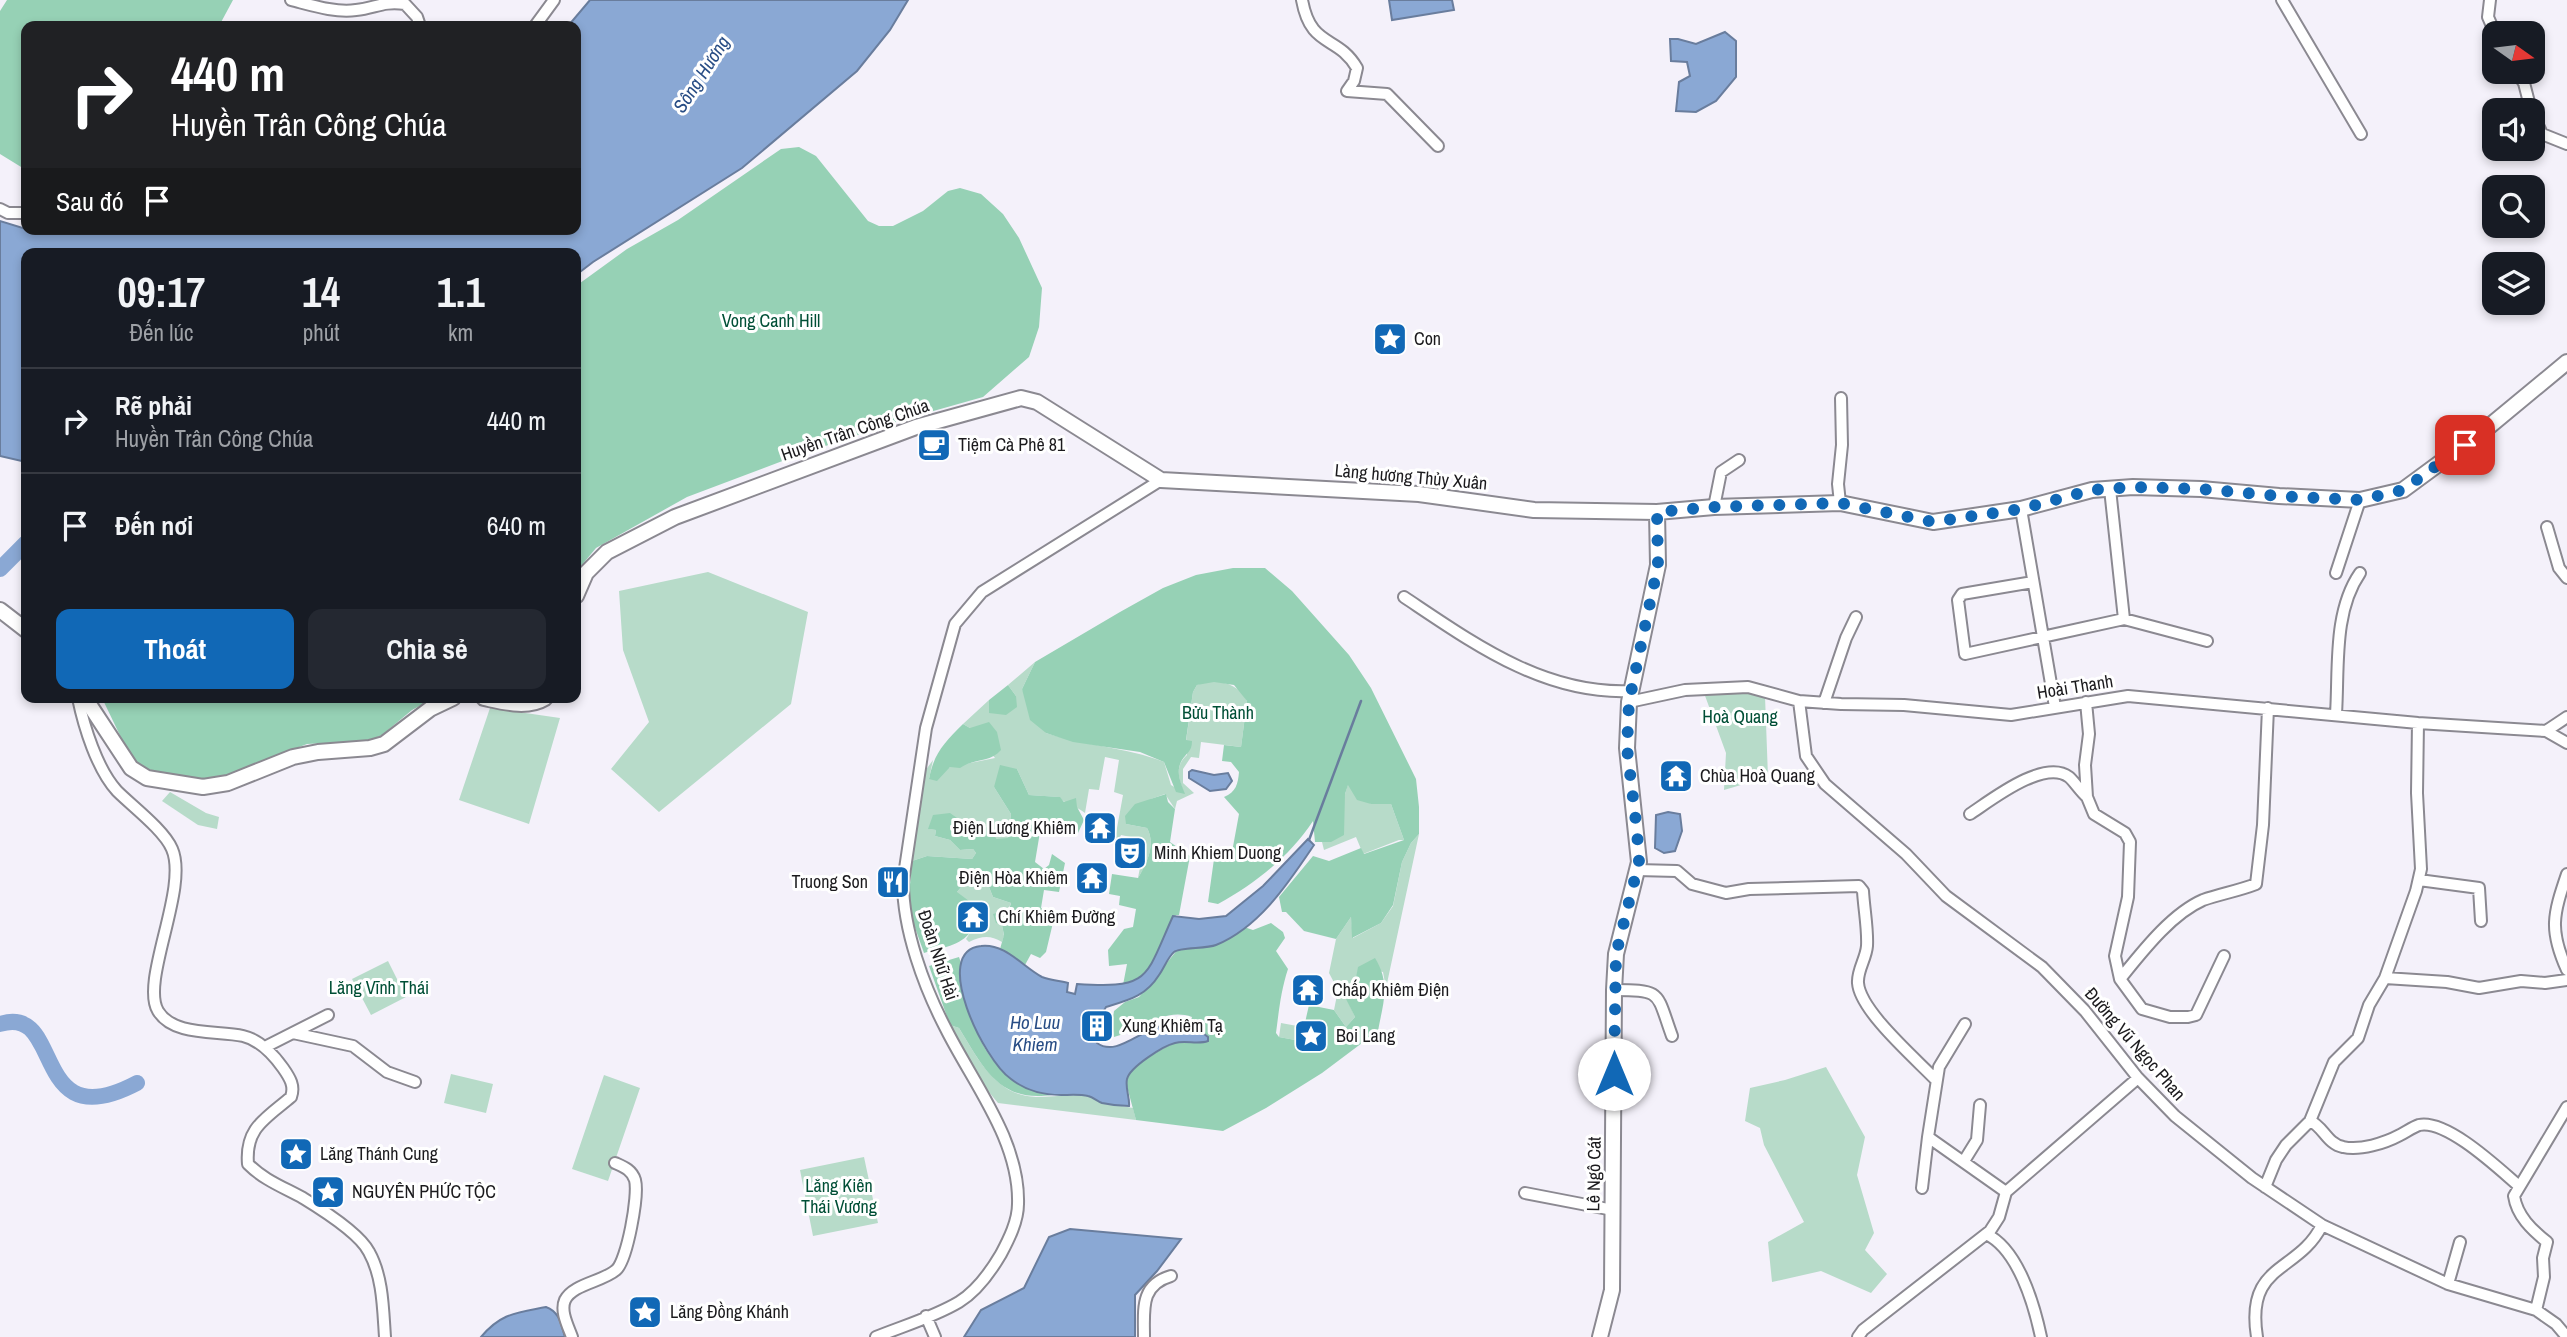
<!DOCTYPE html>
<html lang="vi">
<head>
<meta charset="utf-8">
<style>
  :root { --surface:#171b24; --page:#242831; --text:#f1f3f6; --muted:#9ea1a6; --line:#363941; --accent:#1168b6 }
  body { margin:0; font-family:"Archivo Narrow",sans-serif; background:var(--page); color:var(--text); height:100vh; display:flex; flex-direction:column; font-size:26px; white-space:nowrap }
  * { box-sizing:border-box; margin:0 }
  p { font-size:23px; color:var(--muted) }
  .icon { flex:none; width:38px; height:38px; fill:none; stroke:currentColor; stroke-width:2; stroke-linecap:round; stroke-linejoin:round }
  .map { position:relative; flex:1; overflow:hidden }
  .details { position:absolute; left:21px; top:248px; width:560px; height:455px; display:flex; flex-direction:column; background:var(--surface); border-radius:14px; box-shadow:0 4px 10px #0003 }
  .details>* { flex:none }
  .top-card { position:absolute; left:21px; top:21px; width:560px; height:214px; border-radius:14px; box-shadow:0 4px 10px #0003; background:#202124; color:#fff; overflow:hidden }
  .needle { width:46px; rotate:104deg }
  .tools { position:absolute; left:2482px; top:21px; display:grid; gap:14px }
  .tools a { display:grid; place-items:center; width:63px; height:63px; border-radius:14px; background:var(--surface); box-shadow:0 4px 10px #0003; font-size:35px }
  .pin { position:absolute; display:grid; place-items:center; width:60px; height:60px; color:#fff; margin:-30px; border-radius:14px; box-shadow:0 4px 10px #0006 }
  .me { position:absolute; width:77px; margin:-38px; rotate:0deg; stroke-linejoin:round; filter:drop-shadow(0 0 5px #0008) }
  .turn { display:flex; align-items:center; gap:24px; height:147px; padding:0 35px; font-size:32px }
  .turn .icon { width:91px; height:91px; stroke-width:2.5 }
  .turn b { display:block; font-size:49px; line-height:60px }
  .then { display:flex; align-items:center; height:66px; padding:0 35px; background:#0003; gap:14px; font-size:26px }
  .eta { display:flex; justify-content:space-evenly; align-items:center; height:119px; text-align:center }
  .eta b { font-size:42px; font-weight:700; line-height:49px }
  .primary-button { display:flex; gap:14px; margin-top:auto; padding:14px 35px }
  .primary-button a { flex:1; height:80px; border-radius:14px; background:var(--accent); color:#fff; font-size:28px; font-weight:700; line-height:80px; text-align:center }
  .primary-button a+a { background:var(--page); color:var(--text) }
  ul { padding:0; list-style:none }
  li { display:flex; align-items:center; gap:21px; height:105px; padding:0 35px; border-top:2px solid var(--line) }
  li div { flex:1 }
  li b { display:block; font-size:26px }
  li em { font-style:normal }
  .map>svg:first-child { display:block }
  .green { fill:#b7dbc9 }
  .forest { fill:#96d1b5 }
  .water { fill:#8aa8d4; stroke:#697d9d; stroke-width:2 }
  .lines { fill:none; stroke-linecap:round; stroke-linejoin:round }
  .stream { stroke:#697d9d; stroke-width:2.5 }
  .river { stroke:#8aa8d4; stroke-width:16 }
  .street-casing { stroke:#8b8991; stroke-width:14 }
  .secondary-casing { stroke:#8b8991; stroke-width:18 }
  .street { stroke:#fff; stroke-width:10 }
  .secondary { stroke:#fff; stroke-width:14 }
  .route { stroke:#1168b6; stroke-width:12; stroke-dasharray:0 21.6 }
  .labels { text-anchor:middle; stroke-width:6; stroke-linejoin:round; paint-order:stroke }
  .park-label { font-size:18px; fill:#004f36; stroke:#fff }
  .poi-label { font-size:18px; fill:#1b1a1d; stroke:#fff; text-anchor:start }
  .street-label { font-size:18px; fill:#1b1a1d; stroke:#fff }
  .water-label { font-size:19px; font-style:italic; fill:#284d85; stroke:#fff }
</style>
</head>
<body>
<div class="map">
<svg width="2567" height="1337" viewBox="0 0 2567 1337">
  <rect width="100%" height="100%" fill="#f4f1fa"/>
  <path class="green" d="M708,572L808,612L791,704L659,812L611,769L649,722L623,650L619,591Z
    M1035,662L1022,689L1046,733C1085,746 1126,747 1164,762L1171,785L1184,793C1179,780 1174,766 1187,755L1186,741L1193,692L1197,685C1215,678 1238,682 1247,701L1241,747L1201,742L1199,758L1191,757L1183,769V783L1194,793L1177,801L1175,809L1165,794L1151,799L1126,824L1147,828C1156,844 1147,864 1138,878L1145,840L1121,835L1119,840L1115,839L1123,795L1114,792L1119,760L1105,757L1099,790L1089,789L1085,813C1077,806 1066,805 1059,797L1029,795L1017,769L994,787L1011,814L1008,839H997L988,827L971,828L958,818L929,829L936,830L935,836L950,840L960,850L973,849L976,853L972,859L927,856L912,861L925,771L933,760L929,779L950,767L995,758L970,728L963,724L989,700L990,713L1016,696L1008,685Z
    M1740,690L1765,696L1768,777L1724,790L1726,753L1704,693Z
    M490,708L560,718L529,824L459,800Z
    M1348,784L1371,804H1391L1404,840H1399L1363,854L1356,837L1324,850L1322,842L1331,841Z
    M170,792L206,813L219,817L217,829L198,825L162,801Z
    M1419,834L1386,988L1383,972L1359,967L1355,983L1347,999L1355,1017L1346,1027L1334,1010L1338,990L1329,973L1336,939L1351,917L1353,938L1381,923L1393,906L1402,862L1411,843Z
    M976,869L983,872L993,897L1011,903L1002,924L1004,936L1002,942C990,935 982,936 969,942L966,939L971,931L962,925L957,892Z
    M388,961L406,997L371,1015L352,979Z
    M1281,1023L1319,1030L1322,1034L1320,1042L1317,1044L1279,1037Z
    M950,1025L959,1028C978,1059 996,1096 1036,1097C1054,1097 1073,1093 1091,1097L1099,1102L1133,1108L1136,1120L998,1103L983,1085Z
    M1826,1067L1865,1137L1857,1175L1874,1233L1865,1250L1887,1274L1871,1293L1821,1271L1772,1282L1768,1242L1804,1222L1764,1145L1760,1128L1745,1121L1750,1088L1785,1080Z
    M451,1074L493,1084L486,1113L444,1103Z
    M604,1075L640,1088L608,1181L572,1169Z
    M864,1157L878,1223L813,1236L800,1170Z"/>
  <path class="forest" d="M7,0H233L219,26H26V170L0,154V11Z
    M799,147L816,156L868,221L879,226H893L923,211L948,191L960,188L981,194L1003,214L1019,238L1042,288L1039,327L1029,357L983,397L905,419L793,457L687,497L596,548L576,572V286L627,249L678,220L781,149Z
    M1233,568H1265L1292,591L1349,655L1371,688L1416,779L1419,807V834L1411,843L1402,862L1393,905L1381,923L1352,938L1351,917L1336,939L1304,931L1286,912H1282L1279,897L1313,856L1329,861L1361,848L1364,854L1404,840L1391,804H1371L1357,800L1348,785L1345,794L1344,835L1331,842H1315L1313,821C1289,857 1255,884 1218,904L1208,902L1214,859L1232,852L1239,814L1224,797C1236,792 1238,784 1239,772L1231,762L1222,761L1224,745L1241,747L1247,701L1234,685L1214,682L1197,685L1193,692L1186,740L1192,741C1192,752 1186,753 1182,760C1175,772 1181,783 1185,794L1176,792L1164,762L1140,752L1073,742L1046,733L1030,720L1022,689L1035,662L1120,612L1163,588L1196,575Z
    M1008,685L1016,696L1017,707L1006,715L989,713V700Z
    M102,698H434L412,710L382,735L368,741L307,744L219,778L196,781L158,774L138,764L127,750Z
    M989,722L997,732L1001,750C990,763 974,758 960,768L950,767L937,781L929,779C934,753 944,743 963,724L970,728Z
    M1000,765L1017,769L1029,795L1060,797L1064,802L1076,798L1077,807L1084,820L1078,833L1057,828L1040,832L1035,862L1044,869L1049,865L1052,854L1065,863L1059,892L1044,890L1041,908L1056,910L1046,952L1040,958L1031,954L1025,965L1000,949L1004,935L1002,925L996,923L993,914L1004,911L1008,913L1011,903L993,897L983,872L976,869L957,892L969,901L962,925L971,931C961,946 941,948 924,953L908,908L912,861L927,856L972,859L976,853L973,849L960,850L950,840L935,836L936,830L928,829L933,815L950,813L971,828L988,827L997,839L1008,838L1011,814L994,787Z
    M1166,794L1168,802L1175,809L1170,842L1190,856L1179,915H1176C1158,940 1157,977 1123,985L1127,964L1109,966L1108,950L1124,929L1133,927L1136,909L1119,905L1120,896L1109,894L1112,874L1138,878C1147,863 1156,844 1147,828L1126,824L1125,816L1135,804Z
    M1271,923L1283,932L1285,938L1276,951L1288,969C1281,990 1279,1010 1276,1033L1279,1037L1317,1044L1320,1042L1322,1034L1319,1030L1304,1027L1309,1005L1334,1010L1346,1027L1355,1017L1346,999L1355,983L1358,967L1375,958C1391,984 1383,1003 1378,1031L1322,1073L1266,1108L1223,1131L1136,1120L1126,1083L1130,1072L1146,1058L1174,1043H1203L1208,1037L1190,1025L1192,1017C1165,1007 1139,1030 1114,1037L1112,1025L1114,1011L1125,1002L1139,997L1178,949C1204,949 1223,942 1244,927L1253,930Z
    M959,957C963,966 960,975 963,984C975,1040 992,1081 1052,1095C999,1103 983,1067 959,1028L950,1025L929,966Z"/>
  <path class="water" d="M590,0H908L890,30L857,71L742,168L593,262L576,275V254H26V462L0,456V221L26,229H576V26H568Z
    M1389,0H1452L1454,10L1392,20Z
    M1725,32L1736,41V77L1716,101L1696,112L1676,111L1679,82L1690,76L1687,62L1671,61L1670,39H1678L1696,44Z
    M1192,770L1214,775L1228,773L1232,781L1226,789L1210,791L1189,778V772Z
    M1668,812L1680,814L1682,831L1675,851L1664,853L1655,848L1656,815Z
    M1308,839L1314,845C1289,882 1260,927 1216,945C1206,949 1180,947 1174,952C1168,957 1164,968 1159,975C1146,996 1129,1000 1106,1007L1102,1014L1092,1012L1087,1036L1096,1038L1097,1043C1126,1064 1161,995 1208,1037V1041C1198,1045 1186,1040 1175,1043C1163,1046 1130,1067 1127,1079C1125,1088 1130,1098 1129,1106C1120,1106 1111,1105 1102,1103C1097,1101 1093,1097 1088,1096C1080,1094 1069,1095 1061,1095C1043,1095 1025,1090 1011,1079C984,1061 930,951 981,946C1005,943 1023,967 1042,977C1050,980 1060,981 1068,983L1067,992L1075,994L1077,984C1151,989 1145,978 1173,916L1199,919L1226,916L1263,886Z
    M1070,1229L1181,1239L1157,1271L1135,1295V1337H964L981,1310L1024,1288L1049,1237Z
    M546,1307C560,1312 561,1325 565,1337H481C501,1313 516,1313 546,1307Z"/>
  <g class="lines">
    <path class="stream" d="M1309,840L1361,701"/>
    <path class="river" d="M0,569L26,543
      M0,1024C65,1003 29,1140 137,1083"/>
    <g class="street-casing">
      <path id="street" d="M291,0C311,5 335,13 356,10C376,8 382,1 405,4L417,17L420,26
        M1302,0C1311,49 1337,34 1357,68L1354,81L1347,91L1387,94L1438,146
        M2282,0L2361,134
        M2490,0L2488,17L2495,33
        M535,26L554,0
        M2516,72L2524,83L2531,110
        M2532,112L2542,134L2567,144
        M0,209L8,213H26
        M2110,489L2124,619
        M1840,503L1838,484L1842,445L1841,398
        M1714,507L1721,472L1739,460
        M2021,509L2055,707
        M2547,527L2559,568L2567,578
        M2336,573L2360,500
        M2033,582L1962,594L1958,600L1965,654L2124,619L2207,641
        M1404,597C1473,643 1544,695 1631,691
        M78,698C84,727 97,769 117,791C132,806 164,830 172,849C189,888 140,981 158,1011C174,1037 218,1030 243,1036C260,1040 273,1054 283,1068C290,1078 295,1086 291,1097C265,1119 245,1128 248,1164C264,1180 283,1187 303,1198C321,1209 360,1234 369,1252C383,1277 383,1309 385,1337
        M1799,701L1806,756L1825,784L1906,854L1946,896L2042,967L2085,1011L2138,1078L2175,1116L2252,1178L2322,1225L2448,1284L2536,1310L2556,1324L2567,1337
        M1629,702L1685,690L1748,687L1799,701L1841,704L1904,705L2011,715L2128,696L2418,723L2546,731L2567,743
        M2086,702L2089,734L2085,765L2087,797L2094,814L2125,833L2130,842L2128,897L2115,956L2120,979L2142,1009L2170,1017H2188L2196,1015L2224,956
        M1824,703L1846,638L1856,617
        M2336,714C2339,668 2333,612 2360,573
        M2546,731L2567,717
        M1970,814C1990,801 2044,758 2069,777C2073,780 2081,792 2087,797
        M1637,870L1677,871L1692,884L1726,893L1749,889L1859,886L1863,891C1864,909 1868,929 1867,946C1866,959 1857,970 1858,983C1860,1011 1916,1059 1936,1080
        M2567,874C2553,915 2549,930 2567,970
        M2419,880L2479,888L2481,921
        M2385,978L2447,982L2479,988L2521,981L2545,983L2567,980
        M2120,979C2142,952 2171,914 2203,900C2220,894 2238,891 2256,884L2263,825L2268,708
        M1614,990C1663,990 1656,992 1672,1036
        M1965,1024L1939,1067L1928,1137L2006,1192
        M293,1033L353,1046L387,1072L415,1082
        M265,1047L328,1015
        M2310,1121C2323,1126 2327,1144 2343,1147C2360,1151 2385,1143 2400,1135C2406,1132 2413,1127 2419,1125C2447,1119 2499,1169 2519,1186
        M1964,1161L1977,1140L1980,1105
        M2265,1187L2276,1160L2286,1145L2310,1121L2334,1062L2358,1038L2369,1005L2385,978L2416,891L2421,869L2417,793L2418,723
        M1922,1188L1928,1137
        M1525,1193L1613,1210
        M1986,1234C2018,1249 2034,1304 2041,1337
        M2448,1284L2460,1242
        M2536,1310L2544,1277L2543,1258L2547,1242C2532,1230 2517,1216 2514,1196L2567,1107
        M926,1316L935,1337
        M572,1337C568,1326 560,1311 565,1300C573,1284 602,1282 616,1270C627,1261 639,1195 635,1180C632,1170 624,1167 615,1163
        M876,1337C903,1326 934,1317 959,1302C977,1291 991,1271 1001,1254C1009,1239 1018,1221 1018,1204C1020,1141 973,1083 946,1029C924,987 903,930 903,882L926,728L955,624L982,592L1161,480
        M1144,1337C1144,1309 1140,1285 1171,1276
        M1858,1337L1863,1330L1990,1231L1999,1217L2006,1192L2138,1078
        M2257,1337C2245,1262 2298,1274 2322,1225"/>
    </g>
    <g class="secondary-casing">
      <path id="secondary" d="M576,596L586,573L607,552L675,517L916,427L1021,398L1037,402L1161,480L1419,494L1534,510L1657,512L1714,507L1840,503L1933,522L2021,509L2092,490L2133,487L2201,489L2279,496L2360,500L2403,490L2486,429L2567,362
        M0,610L26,630
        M85,698L131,768L147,778L203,787L228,783L293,757L318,752L370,748L384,744L430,709L453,698
        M484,698C503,702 527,709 545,698
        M1600,1337L1612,1290L1614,990L1616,954L1639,862L1627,748L1629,702L1658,565L1657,512"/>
    </g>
    <use href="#street" class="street"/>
    <use href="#secondary" class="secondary"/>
  </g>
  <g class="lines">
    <path class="route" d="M1614,1074L1616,954L1639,862L1637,831L1627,748L1629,702L1658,565L1657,512L1714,507L1840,503L1933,522L2021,509L2092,490L2133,487L2201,489L2279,496L2360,500L2403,490L2465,445"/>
  </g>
  <defs>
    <g id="sight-square" transform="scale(1.75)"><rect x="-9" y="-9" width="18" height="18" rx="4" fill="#1168b6" stroke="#fff"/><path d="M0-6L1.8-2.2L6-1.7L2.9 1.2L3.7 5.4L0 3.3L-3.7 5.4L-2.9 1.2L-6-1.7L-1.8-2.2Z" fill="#fff"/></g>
    <g id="cafe-square" transform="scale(1.75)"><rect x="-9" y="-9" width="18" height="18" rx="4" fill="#1168b6" stroke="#fff"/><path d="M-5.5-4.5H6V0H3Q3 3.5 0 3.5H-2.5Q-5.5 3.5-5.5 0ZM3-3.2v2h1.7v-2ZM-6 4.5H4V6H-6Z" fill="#fff"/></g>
    <g id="temple-square" transform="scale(1.75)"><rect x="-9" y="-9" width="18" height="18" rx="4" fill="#1168b6" stroke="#fff"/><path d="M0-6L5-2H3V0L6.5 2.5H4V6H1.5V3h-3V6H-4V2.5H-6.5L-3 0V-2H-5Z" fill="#fff"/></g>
    <g id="theatre-square" transform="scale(1.75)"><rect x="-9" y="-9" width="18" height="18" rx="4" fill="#1168b6" stroke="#fff"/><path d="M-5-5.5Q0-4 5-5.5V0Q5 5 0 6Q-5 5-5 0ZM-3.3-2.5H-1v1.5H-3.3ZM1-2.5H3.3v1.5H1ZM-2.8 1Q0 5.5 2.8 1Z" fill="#fff"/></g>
    <g id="restaurant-square" transform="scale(1.75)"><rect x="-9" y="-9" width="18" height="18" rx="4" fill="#1168b6" stroke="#fff"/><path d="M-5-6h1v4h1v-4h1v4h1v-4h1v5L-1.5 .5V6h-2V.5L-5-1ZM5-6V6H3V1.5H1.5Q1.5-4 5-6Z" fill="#fff"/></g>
    <g id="building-square" transform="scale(1.75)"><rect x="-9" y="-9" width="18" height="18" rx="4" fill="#1168b6" stroke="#fff"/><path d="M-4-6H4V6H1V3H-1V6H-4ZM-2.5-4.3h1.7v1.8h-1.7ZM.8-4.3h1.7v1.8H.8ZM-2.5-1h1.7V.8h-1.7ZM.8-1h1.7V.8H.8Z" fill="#fff"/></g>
  </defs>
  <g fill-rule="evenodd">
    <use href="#sight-square" x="1390" y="339"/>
    <use href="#cafe-square" x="934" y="445"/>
    <use href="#temple-square" x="1676" y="776"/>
    <use href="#temple-square" x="1100" y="828"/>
    <use href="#theatre-square" x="1130" y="853"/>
    <use href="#temple-square" x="1092" y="878"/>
    <use href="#restaurant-square" x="893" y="882"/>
    <use href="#temple-square" x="973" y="917"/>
    <use href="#temple-square" x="1308" y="990"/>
    <use href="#building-square" x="1097" y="1026"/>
    <use href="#sight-square" x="1311" y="1036"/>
    <use href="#sight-square" x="296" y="1154"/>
    <use href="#sight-square" x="328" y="1192"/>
    <use href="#sight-square" x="645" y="1312"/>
  </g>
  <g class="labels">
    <g class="park-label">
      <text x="771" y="327">Vong Canh Hill</text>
      <text x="1218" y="719">Bửu Thành</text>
      <text x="1740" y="723">Hoà Quang</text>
      <text x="379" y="994">Lăng Vĩnh Thái</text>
      <text x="839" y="1192">Lăng Kiên<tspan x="839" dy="21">Thái Vương</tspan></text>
    </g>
    <g class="poi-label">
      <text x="1414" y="345">Con</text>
      <text x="958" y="451">Tiệm Cà Phê 81</text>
      <text x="1700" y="782">Chùa Hoà Quang</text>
      <text x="1076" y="834" text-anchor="end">Điện Lương Khiêm</text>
      <text x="1154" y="859">Minh Khiem Duong</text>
      <text x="1068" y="884" text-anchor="end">Điện Hòa Khiêm</text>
      <text x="868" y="888" text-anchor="end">Truong Son</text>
      <text x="998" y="923">Chí Khiêm Đường</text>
      <text x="1332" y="996">Chấp Khiêm Điện</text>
      <text x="1122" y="1032">Xung Khiêm Tạ</text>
      <text x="1336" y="1042">Boi Lang</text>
      <text x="320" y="1160">Lăng Thánh Cung</text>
      <text x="352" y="1198">NGUYÊN PHỨC TỘC</text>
      <text x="670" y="1318">Lăng Đồng Khánh</text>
    </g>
    <g class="street-label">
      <text transform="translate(855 430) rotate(-19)" y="6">Huyền Trân Công Chúa</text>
      <text transform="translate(1411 477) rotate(5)" y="6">Làng hương Thủy Xuân</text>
      <text transform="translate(2075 687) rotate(-9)" y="6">Hoài Thanh</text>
      <text transform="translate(938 955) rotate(72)" y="6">Đoàn Nhữ Hài</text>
      <text transform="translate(2135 1044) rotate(49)" y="6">Đường Vũ Ngọc Phan</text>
      <text transform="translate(1594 1174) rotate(-89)" y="6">Lê Ngô Cát</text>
    </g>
    <g class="water-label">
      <text transform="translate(701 74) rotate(-57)" y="7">Sông Hương</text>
      <text x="1035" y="1029">Ho Luu<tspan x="1035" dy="22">Khiem</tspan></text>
    </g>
  </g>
</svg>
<div class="tools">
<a><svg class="needle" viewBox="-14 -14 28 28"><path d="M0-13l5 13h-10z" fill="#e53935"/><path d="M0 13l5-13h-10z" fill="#9ea1a6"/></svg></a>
<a><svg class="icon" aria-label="sound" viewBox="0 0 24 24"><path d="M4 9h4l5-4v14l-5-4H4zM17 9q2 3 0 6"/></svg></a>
<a><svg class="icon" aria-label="search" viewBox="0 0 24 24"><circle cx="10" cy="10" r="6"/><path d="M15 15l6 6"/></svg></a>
<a><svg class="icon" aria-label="layers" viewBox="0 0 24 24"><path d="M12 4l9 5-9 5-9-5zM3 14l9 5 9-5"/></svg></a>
</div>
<div class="pin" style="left:2465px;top:445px;background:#d93025"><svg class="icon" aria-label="arrive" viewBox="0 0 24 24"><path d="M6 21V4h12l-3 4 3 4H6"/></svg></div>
<svg class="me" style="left:1614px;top:1074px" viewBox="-20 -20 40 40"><circle r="19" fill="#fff"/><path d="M0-13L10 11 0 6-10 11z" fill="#1168b6"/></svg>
<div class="top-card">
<div class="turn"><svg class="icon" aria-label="right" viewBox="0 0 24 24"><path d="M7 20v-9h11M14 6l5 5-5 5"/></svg><div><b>440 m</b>Huyền Trân Công Chúa</div></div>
<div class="then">Sau đó<svg class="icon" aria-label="arrive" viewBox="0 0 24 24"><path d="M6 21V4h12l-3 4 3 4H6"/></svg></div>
</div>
<section class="details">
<div class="eta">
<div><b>09:17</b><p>Đến lúc</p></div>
<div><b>14</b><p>phút</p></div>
<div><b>1.1</b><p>km</p></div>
</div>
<ul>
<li><svg class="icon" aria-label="right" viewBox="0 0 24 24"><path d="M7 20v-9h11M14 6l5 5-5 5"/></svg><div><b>Rẽ phải</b><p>Huyền Trân Công Chúa</p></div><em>440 m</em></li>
<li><svg class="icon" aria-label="arrive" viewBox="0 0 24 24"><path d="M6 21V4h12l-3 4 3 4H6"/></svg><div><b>Đến nơi</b></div><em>640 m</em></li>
</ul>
<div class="primary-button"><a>Thoát</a><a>Chia sẻ</a></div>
</section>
</div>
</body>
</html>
